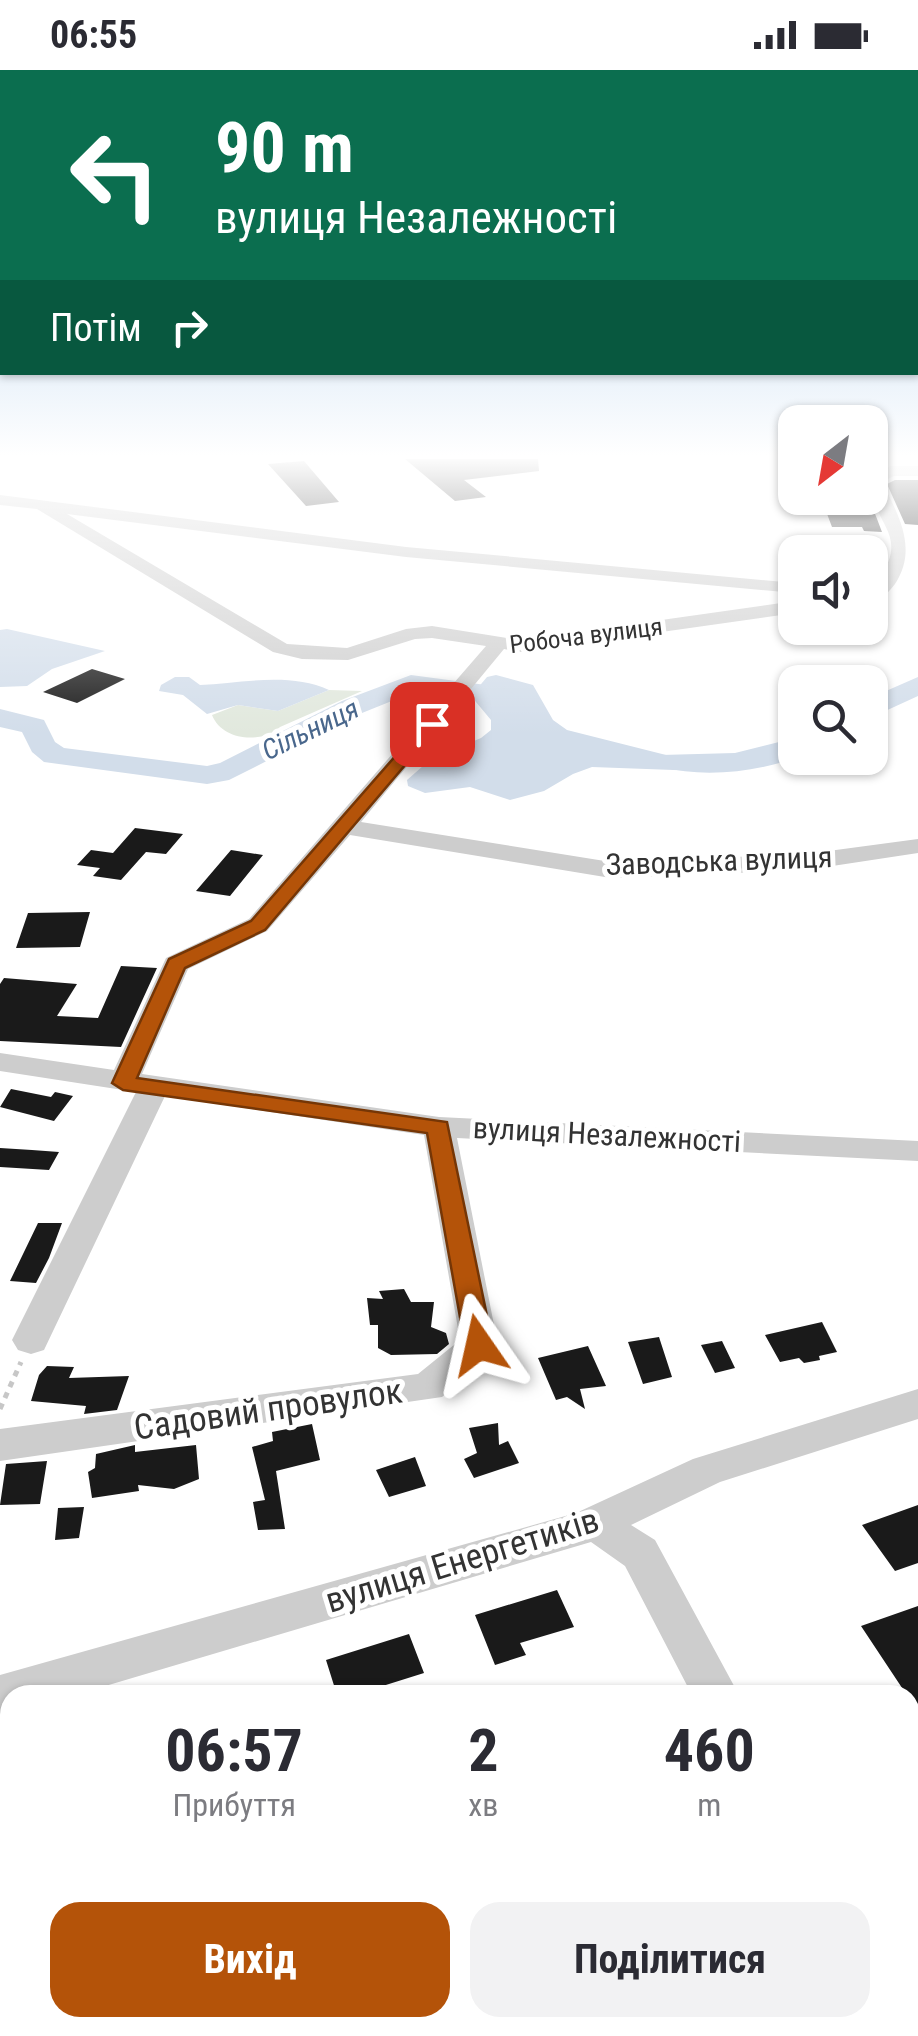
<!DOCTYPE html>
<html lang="uk">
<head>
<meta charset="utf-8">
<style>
  :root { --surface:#fff; --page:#f2f2f3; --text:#2b2b33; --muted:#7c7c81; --accent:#b45309 }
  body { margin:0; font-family:"Roboto Condensed",sans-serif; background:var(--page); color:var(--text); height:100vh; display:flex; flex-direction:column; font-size:38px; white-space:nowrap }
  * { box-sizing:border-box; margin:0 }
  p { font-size:32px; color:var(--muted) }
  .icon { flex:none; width:55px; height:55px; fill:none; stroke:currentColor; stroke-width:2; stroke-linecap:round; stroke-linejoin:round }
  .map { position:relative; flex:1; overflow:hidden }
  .sheet { position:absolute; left:0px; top:1615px; width:920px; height:352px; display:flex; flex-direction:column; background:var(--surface); border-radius:30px 30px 0 0; box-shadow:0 2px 8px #0004 }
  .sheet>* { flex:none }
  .banner { position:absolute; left:0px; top:0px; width:920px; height:305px; box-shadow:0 2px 8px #0004; background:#0b6e4f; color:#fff; overflow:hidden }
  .needle { width:65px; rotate:211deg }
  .tools { position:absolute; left:778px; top:335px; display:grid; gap:20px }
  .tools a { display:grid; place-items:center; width:110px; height:110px; border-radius:20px; background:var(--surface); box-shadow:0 2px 8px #0004; font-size:50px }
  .pin { position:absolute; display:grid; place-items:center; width:85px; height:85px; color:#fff; margin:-42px; border-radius:20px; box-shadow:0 5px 15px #0006 }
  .me { position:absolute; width:110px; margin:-55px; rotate:349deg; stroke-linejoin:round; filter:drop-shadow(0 0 8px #0008) }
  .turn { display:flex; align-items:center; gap:35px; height:210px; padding:0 50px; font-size:45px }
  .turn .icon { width:130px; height:130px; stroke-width:2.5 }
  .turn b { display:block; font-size:70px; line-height:85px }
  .then { display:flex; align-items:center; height:95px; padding:0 50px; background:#0003; gap:20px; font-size:38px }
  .eta { display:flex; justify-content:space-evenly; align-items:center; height:170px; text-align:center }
  .eta b { font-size:60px; font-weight:700; line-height:70px }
  .primary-button { display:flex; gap:20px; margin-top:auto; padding:20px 50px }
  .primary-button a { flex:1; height:115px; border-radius:30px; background:var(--accent); color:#fff; font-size:40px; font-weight:700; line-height:115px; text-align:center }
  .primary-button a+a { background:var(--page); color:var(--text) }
  .status { display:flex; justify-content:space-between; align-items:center; height:70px; padding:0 50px; background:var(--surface); direction:ltr }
  .status svg { height:28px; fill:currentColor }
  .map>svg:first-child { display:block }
  .green { fill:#e1e8dd }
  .water { fill:#d2ddea }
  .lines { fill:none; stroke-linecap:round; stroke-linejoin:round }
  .river { fill:#d2ddea; fill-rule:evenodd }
  .building { fill:#1a1a1a }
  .path { stroke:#c7c7c7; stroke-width:5; stroke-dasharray:6 6; stroke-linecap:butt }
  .minor { fill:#cdcdcd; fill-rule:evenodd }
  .route { fill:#b45309; stroke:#753606; stroke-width:2.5 }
  .labels { text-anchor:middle; stroke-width:10; stroke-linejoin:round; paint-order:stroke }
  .far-street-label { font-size:25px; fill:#333; stroke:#fff }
  .far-water-label { font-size:28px; font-style:italic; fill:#49678c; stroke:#fff }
  .street-label { font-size:30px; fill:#333; stroke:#fff }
  .near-street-label { font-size:35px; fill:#333; stroke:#fff }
</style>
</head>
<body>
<div class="status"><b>06:55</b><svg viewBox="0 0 49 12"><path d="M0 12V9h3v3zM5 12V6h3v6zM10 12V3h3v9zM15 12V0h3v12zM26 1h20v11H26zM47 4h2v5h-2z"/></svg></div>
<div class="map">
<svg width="918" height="1966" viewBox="0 0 918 1966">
  <rect width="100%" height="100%" fill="#fff"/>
  <path class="green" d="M329,620L362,621L280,657C262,674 222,671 212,645L238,635L278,641Z"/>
  <path class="water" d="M7,559L105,581L52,599L27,616L0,617V560Z
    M496,605L533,615L553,650L567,660L670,686L720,688L729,694L718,700L701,701L592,697L573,704L544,721L510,730L470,717L425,723L408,716L407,710L431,689L481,668L491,660V650L471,626L487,607Z
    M175,607H189L200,615C241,613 290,602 329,620L278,641L238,635L207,644L183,625L159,621L161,615Z"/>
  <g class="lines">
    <path class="river" d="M411,605L501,617L520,628L532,649L528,655H508L499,639L484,630L414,622L362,643L229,710L207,714L44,692L32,682L22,662L0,657V639L44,650L55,672L64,678L207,696L220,693L342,631Z
      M918,607V626L870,648V628Z
      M795,668L796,688C754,702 705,708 661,697L657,691L661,685L735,683Z"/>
  </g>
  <path class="building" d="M405,389H538L539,401L464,410L486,427L455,431Z
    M304,391L339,432L306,436L268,394Z
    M895,410H918V455L905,454L887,414Z
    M821,428H869L882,462L864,461L862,457H832Z
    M92,599L125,609L77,633L43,622Z
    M135,758L183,764L166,784L146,782L121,810L93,806L100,798L77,795L91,780L113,783Z
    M231,780L263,785L230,826L196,821Z
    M90,842L80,877L16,878L28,843Z
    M121,896L157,898L121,977L0,971V914L4,908L77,914L57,946L98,948Z
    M11,1019L51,1027L55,1022L73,1026L54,1051L0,1037Z
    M0,1078L32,1080L59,1082L49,1100L0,1097Z
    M38,1153H62L49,1188L36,1213L10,1211Z
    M404,1219L411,1232H434L431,1257L446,1263L449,1274L437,1284L391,1285L378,1278V1255H370L367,1228L383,1229L379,1221Z
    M822,1252L837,1282L819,1286L820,1290L804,1293L799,1288L780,1292L765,1265Z
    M659,1267L672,1307L643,1314L628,1272Z
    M722,1271L735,1298L715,1303L701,1275Z
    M588,1276L606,1316L580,1319L585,1339L567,1327L556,1330L538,1288Z
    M47,1296L74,1297L69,1308L129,1306L117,1340L84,1344L86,1336L31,1331L39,1305Z
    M498,1353L499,1375L508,1371L519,1393L474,1408L464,1389L477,1383L469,1358Z
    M312,1354L320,1390L276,1401L285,1459L258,1460L253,1432L265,1430L252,1377L273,1371L272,1362Z
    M135,1375V1382L196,1375L199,1409L174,1419L138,1415L139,1421L92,1428L88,1402L95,1398L96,1384Z
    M415,1387L426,1416L389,1427L376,1400Z
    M47,1391L40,1434L0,1435L6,1394Z
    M918,1435V1493L895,1501L862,1455Z
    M84,1437L79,1468L55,1470L58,1438Z
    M557,1520L574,1557L520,1573L526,1585L495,1595L475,1545Z
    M918,1536V1642L861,1556Z
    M409,1564L424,1603L354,1625H337L326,1590Z"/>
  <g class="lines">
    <path class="path" d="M0,1339L21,1292"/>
    <path class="minor" d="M891,396H918V406H894L882,412C899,446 918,479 895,514C887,524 883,529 870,532V520C918,463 870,460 870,405Z
      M0,425L406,477L795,513V523L406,487L67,444L287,574L347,578L406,559L432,556L520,570L795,531V543L520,582L504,579L361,752L611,792L806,784L918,769V783L806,800L611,808L350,765L267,861L188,899L142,1004L439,1047L918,1071V1091L457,1068L498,1275L492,1285L442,1327L0,1391V1359L418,1304L460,1270L424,1065L165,1026L44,1280L31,1284L18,1280L12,1270L136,1022L0,1001V983L114,1000L166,888L249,849L486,576L432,568L415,569L348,590L302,589L273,582L37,439L0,435Z
      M918,1319V1349L720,1412L631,1455L655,1470L739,1625H692L625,1496L591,1472L75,1625H10V1644L0,1647V1605L576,1443L693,1389Z
      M855,1958H910L913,1966H858Z"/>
  </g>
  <linearGradient id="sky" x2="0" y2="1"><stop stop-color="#9fc4e9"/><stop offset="0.58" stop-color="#fff"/><stop offset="1" stop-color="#fff" stop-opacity="0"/></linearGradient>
  <rect width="918" height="665" fill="url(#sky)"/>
  <path class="route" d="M426,651L440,654L265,860L185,898L137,1008L447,1052L493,1275L489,1282L479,1285L469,1282L465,1275L427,1063L123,1020L112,1013L169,889L251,851Z"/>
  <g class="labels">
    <g class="far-street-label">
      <text transform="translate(586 565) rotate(-7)" y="9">Робоча вулиця</text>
    </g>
    <g class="far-water-label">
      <text transform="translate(310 659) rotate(-26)" y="10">Сільниця</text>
    </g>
    <g class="street-label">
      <text transform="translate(719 791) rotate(-2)" y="10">Заводська вулиця</text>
      <text transform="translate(607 1065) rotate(3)" y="10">вулиця Незалежності</text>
    </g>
    <g class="near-street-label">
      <text transform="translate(268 1339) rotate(-8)" y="12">Садовий провулок</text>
      <text transform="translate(462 1490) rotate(-17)" y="12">вулиця Енергетиків</text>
    </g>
  </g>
</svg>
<div class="tools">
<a><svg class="needle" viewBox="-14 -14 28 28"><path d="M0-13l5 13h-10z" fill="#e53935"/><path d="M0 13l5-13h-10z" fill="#7c7c81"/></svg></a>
<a><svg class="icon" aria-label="sound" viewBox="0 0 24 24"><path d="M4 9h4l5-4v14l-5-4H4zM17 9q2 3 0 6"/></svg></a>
<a><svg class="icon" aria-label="search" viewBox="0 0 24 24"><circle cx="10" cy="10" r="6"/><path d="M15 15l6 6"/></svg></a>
</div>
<div class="pin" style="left:432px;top:654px;background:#d93025"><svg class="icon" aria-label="arrive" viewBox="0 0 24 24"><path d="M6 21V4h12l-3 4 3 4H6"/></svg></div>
<svg class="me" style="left:479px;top:1275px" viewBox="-20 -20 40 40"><path d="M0-17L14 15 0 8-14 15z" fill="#b45309" stroke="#fff" stroke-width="4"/></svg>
<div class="banner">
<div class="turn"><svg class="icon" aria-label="left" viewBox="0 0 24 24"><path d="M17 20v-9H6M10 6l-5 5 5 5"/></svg><div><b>90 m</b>вулиця Незалежності</div></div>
<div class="then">Потім<svg class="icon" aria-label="right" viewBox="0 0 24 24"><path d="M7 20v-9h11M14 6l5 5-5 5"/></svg></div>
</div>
<section class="sheet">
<div class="eta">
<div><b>06:57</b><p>Прибуття</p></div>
<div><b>2</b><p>хв</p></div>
<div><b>460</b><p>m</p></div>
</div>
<div class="primary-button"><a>Вихід</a><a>Поділитися</a></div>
</section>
</div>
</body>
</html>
